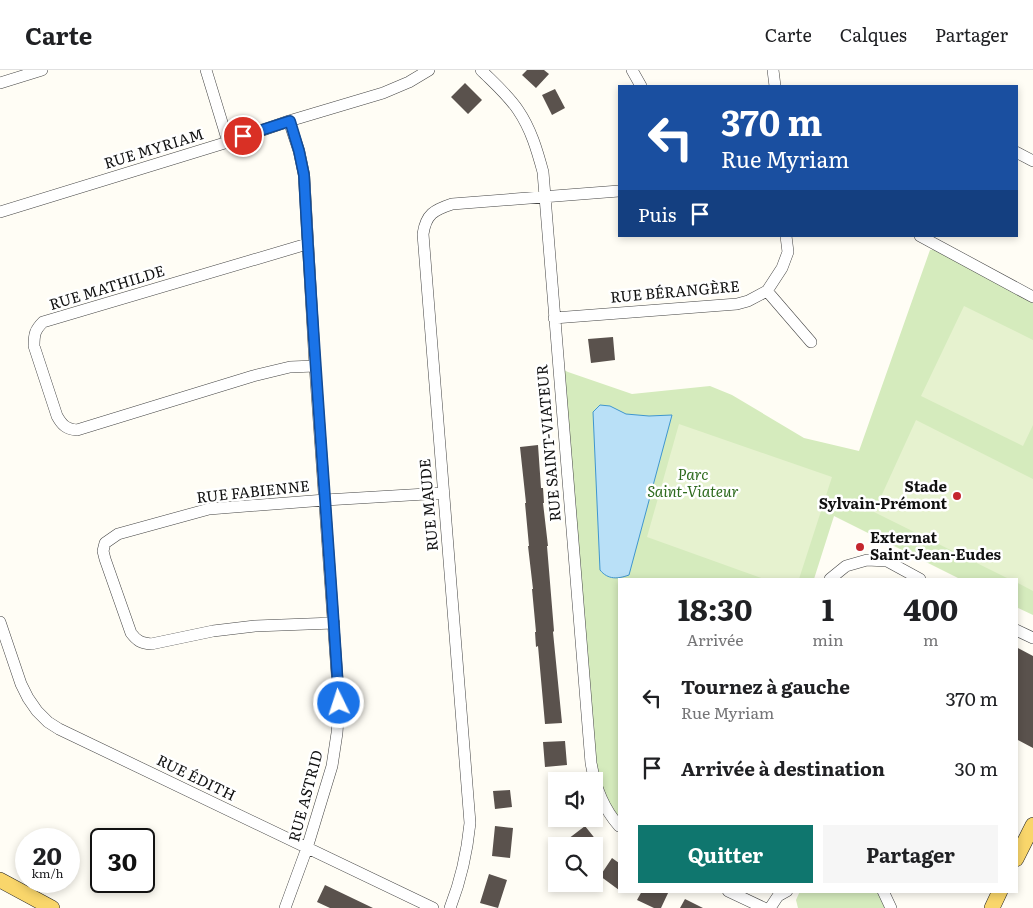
<!DOCTYPE html>
<html lang="fr">
<head>
<meta charset="utf-8">
<style>
  :root { --surface:#fff; --page:#f6f6f6; --text:#202124; --muted:#757577; --line:#e0e0e0; --accent:#0f766e }
  body { margin:0; font-family:Literata,serif; background:var(--page); color:var(--text); height:100vh; display:flex; flex-direction:column; font-size:19px; white-space:nowrap }
  * { box-sizing:border-box; margin:0 }
  p { font-size:16px; color:var(--muted) }
  .icon { flex:none; width:28px; height:28px; fill:none; stroke:currentColor; stroke-width:2; stroke-linecap:round; stroke-linejoin:round }
  .map { position:relative; flex:1; overflow:hidden }
  .side { position:absolute; left:618px; top:508px; width:400px; height:315px; display:flex; flex-direction:column; background:var(--surface); border-radius:0px; box-shadow:0 2px 8px #0003 }
  .side>* { flex:none }
  .hud { position:absolute; left:618px; top:15px; width:400px; height:152px; border-radius:0px; box-shadow:0 2px 8px #0003; background:#1a4fa0; color:#fff; overflow:hidden }
  .buttons { position:absolute; left:548px; top:702px; display:grid; gap:10px }
  .buttons a { display:grid; place-items:center; width:55px; height:55px; border-radius:0px; background:var(--surface); box-shadow:0 2px 8px #0003; font-size:25px }
  .speed { position:absolute; left:15px; top:758px; display:flex; gap:10px; font-size:25px; font-weight:700; text-align:center }
  .speed>* { display:grid; place-content:center; width:65px; height:65px; border-radius:50%; background:var(--surface); box-shadow:0 2px 8px #0003; line-height:1 }
  .speed small { font-size:12px; font-weight:400 }
  .speed .limit { border:2px solid #111; border-radius:8px; background:#fff; color:#111 }
  .pin { position:absolute; display:grid; place-items:center; width:42px; height:42px; color:#fff; margin:-21px; border:2px solid #fff; border-radius:50%; box-shadow:0 1px 5px #0007 }
  .me { position:absolute; width:55px; margin:-28px; rotate:356deg; stroke-linejoin:round; filter:drop-shadow(0 0 4px #0008) }
  .turn { display:flex; align-items:center; gap:18px; height:105px; padding:0 20px; font-size:22px }
  .turn .icon { width:65px; height:65px; stroke-width:2.5 }
  .turn b { display:block; font-size:35px; line-height:42px }
  .then { display:flex; align-items:center; height:48px; padding:0 20px; background:#0003; gap:10px; font-size:19px }
  .eta { display:flex; justify-content:space-evenly; align-items:center; height:85px; text-align:center }
  .eta b { font-size:30px; font-weight:700; line-height:35px }
  .action { display:flex; gap:10px; margin-top:auto; padding:10px 20px }
  .action a { flex:1; height:58px; border-radius:0px; background:var(--accent); color:#fff; font-size:20px; font-weight:700; line-height:58px; text-align:center }
  .action a+a { background:var(--page); color:var(--text) }
  ul { padding:0; list-style:none }
  li { display:flex; align-items:center; gap:15px; height:70px; padding:0 20px }
  li div { flex:1 }
  li b { display:block; font-size:19px }
  li em { font-style:normal }
  header { display:flex; align-items:center; gap:30px; box-sizing:border-box; height:70px; padding:0 25px; background:var(--surface); border-bottom:1px solid var(--line) }
  header strong { font-size:24px }
  nav { display:flex; gap:28px; margin-inline-start:auto; font-size:18px }
  .map>svg:first-child { display:block }
  .green { fill:#d5ebbd }
  .pitch { fill:#e6f2cf }
  .water { fill:#b9e0f7; stroke:#3f96cf }
  .building { fill:#5a524d }
  .lines { fill:none; stroke-linecap:round; stroke-linejoin:round }
  .minor-casing { stroke:#444; stroke-width:12 }
  .major-casing { stroke:#222; stroke-width:16 }
  .minor { stroke:#fff; stroke-width:11 }
  .major { stroke:#f9d66b; stroke-width:15 }
  .route-casing { stroke:#114b97; stroke-width:12 }
  .route { stroke:#1a73e8; stroke-width:9 }
  .poi-dot { fill:#c4262e; stroke:#fff; stroke-width:2 }
  .labels { text-anchor:middle; stroke-width:5; stroke-linejoin:round; paint-order:stroke }
  .street-label { font-size:15px; fill:#111; stroke:#fff }
  .park-label { font-size:15px; font-style:italic; fill:#2f6b1f; stroke:#fff }
  .poi-label { font-size:15px; font-weight:bold; fill:#111; stroke:#fff; text-anchor:end }
</style>
</head>
<body>
<header>
<strong>Carte</strong>
<nav><a>Carte</a><a>Calques</a><a>Partager</a></nav>
</header>
<div class="map">
<svg width="1033" height="838" viewBox="0 0 1033 838">
  <rect width="100%" height="100%" fill="#fffdf5"/>
  <path class="green" d="M941,179L1033,227V545L1016,537V509H960L834,446L814,509H619V756L597,718L558,297L568,302L632,324L710,316L732,325L804,368L859,381L930,180Z
    M800,821H878L886,838H798L796,830Z"/>
  <path class="pitch" d="M964,236L1033,270V355L1023,376L921,326Z
    M916,350L1033,409V521L1016,512V509H1009L874,442Z
    M679,354L832,407L799,509H764L647,467Z"/>
  <path class="water" d="M600,335L610,336L626,344L649,346L672,345L629,505C618,509 608,510 600,500L593,342Z"/>
  <path class="building" d="M527,0H544L549,4L536,18L522,5Z
    M465,13L482,30L468,44L451,27Z
    M555,19L565,38L552,45L542,25Z
    M613,267L615,290L591,293L588,269Z
    M538,375L541,418H543L544,433H543L548,476H547L554,561L553,562L562,653L545,654L538,576L536,577L535,562H536L532,519H533L528,476H529L525,433H526L520,377Z
    M1016,577L1033,586V678L1016,669Z
    M565,671L567,695L545,697L543,672Z
    M510,720L512,737L495,739L493,721Z
    M495,756L513,758L510,788L492,786Z
    M585,756L601,776H573L568,769Z
    M612,788L619,793V820L600,806Z
    M489,804L507,810L498,838L480,833Z
    M325,815L373,838H330L317,832Z
    M642,821H669L661,838H654L637,830Z
    M685,829L703,838H680Z"/>
  <g class="lines">
    <g class="minor-casing">
      <path id="minor" d="M206,0L228,72
        M481,0C494,13 508,25 518,40C531,59 537,80 543,102L591,693C595,716 603,738 619,756
        M632,0L641,16
        M773,0L775,16
        M0,13L42,0
        M1016,82L1033,91
        M0,142L228,72L289,51L383,23L409,12L429,0
        M920,166L1033,227
        M307,174L43,252C35,260 34,264 34,276L57,346C62,355 66,359 77,360L253,306L290,297L315,296
        M767,221L811,272
        M554,248L737,234L748,231L767,221L782,198L788,182L786,166
        M830,509L846,496L867,490L887,491L920,509
        M0,552L21,614L28,628L37,641L48,652L59,659L433,838
        M334,553L255,556L213,561L151,574C141,573 137,571 131,563L105,489L103,481L105,473L118,464L209,439L325,430L443,423
        M1016,560L1033,568
        M728,821L764,838
        M883,821L891,838
        M285,838L307,778L332,696L337,663L339,633L315,296L304,105L299,81L289,51
        M450,838C461,810 467,783 470,753L423,164C426,144 434,140 452,134L619,121
        M770,838L778,826L787,821"/>
    </g>
    <g class="major-casing">
      <path id="major" d="M1016,789L1033,755
        M0,810L52,838
        M992,838L1000,821"/>
    </g>
    <use href="#minor" class="minor"/>
    <use href="#major" class="major"/>
  </g>
  <g class="lines">
    <g class="route-casing">
      <path id="route" d="M243,66L290,51L299,81L304,105C313,281 328,457 339,633"/>
    </g>
    <use href="#route" class="route"/>
  </g>
  <g class="poi-dot">
    <circle cx="957" cy="426" r="5"/>
    <circle cx="860" cy="477" r="5"/>
  </g>
  <g class="labels">
    <g class="street-label">
      <text transform="translate(154 79) rotate(-17)" y="5">RUE MYRIAM</text>
      <text transform="translate(107 218) rotate(-17)" y="5">RUE MATHILDE</text>
      <text transform="translate(675 222) rotate(-5)" y="5">RUE BÉRANGÈRE</text>
      <text transform="translate(549 373) rotate(-95)" y="5">RUE SAINT-VIATEUR</text>
      <text transform="translate(253 422) rotate(-6)" y="5">RUE FABIENNE</text>
      <text transform="translate(429 435) rotate(-95)" y="5">RUE MAUDE</text>
      <text transform="translate(196 708) rotate(26)" y="5">RUE ÉDITH</text>
      <text transform="translate(306 726) rotate(-75)" y="5">RUE ASTRID</text>
    </g>
    <g class="park-label">
      <text x="693" y="410">Parc<tspan x="693" dy="17">Saint-Viateur</tspan></text>
    </g>
    <g class="poi-label">
      <text x="947" y="422">Stade<tspan x="947" dy="17">Sylvain-Prémont</tspan></text>
      <text x="870" y="473" text-anchor="start">Externat<tspan x="870" dy="17">Saint-Jean-Eudes</tspan></text>
    </g>
  </g>
</svg>
<div class="buttons">
<a><svg class="icon" aria-label="sound" viewBox="0 0 24 24"><path d="M4 9h4l5-4v14l-5-4H4zM17 9q2 3 0 6"/></svg></a>
<a><svg class="icon" aria-label="search" viewBox="0 0 24 24"><circle cx="10" cy="10" r="6"/><path d="M15 15l6 6"/></svg></a>
</div>
<div class="speed"><div>20<small>km/h</small></div><div class="limit">30</div></div>
<div class="pin" style="left:243px;top:66px;background:#d93025"><svg class="icon" aria-label="arrive" viewBox="0 0 24 24"><path d="M6 21V4h12l-3 4 3 4H6"/></svg></div>
<svg class="me" style="left:339px;top:633px" viewBox="-20 -20 40 40"><circle r="17" fill="#1a73e8" stroke="#fff" stroke-width="3"/><path d="M0-11L8 9 0 5-8 9z" fill="#fff"/></svg>
<div class="hud">
<div class="turn"><svg class="icon" aria-label="left" viewBox="0 0 24 24"><path d="M17 20v-9H6M10 6l-5 5 5 5"/></svg><div><b>370 m</b>Rue Myriam</div></div>
<div class="then">Puis<svg class="icon" aria-label="arrive" viewBox="0 0 24 24"><path d="M6 21V4h12l-3 4 3 4H6"/></svg></div>
</div>
<section class="side">
<div class="eta">
<div><b>18:30</b><p>Arrivée</p></div>
<div><b>1</b><p>min</p></div>
<div><b>400</b><p>m</p></div>
</div>
<ul>
<li><svg class="icon" aria-label="left" viewBox="0 0 24 24"><path d="M17 20v-9H6M10 6l-5 5 5 5"/></svg><div><b>Tournez à gauche</b><p>Rue Myriam</p></div><em>370 m</em></li>
<li><svg class="icon" aria-label="arrive" viewBox="0 0 24 24"><path d="M6 21V4h12l-3 4 3 4H6"/></svg><div><b>Arrivée à destination</b></div><em>30 m</em></li>
</ul>
<div class="action"><a>Quitter</a><a>Partager</a></div>
</section>
</div>
</body>
</html>
